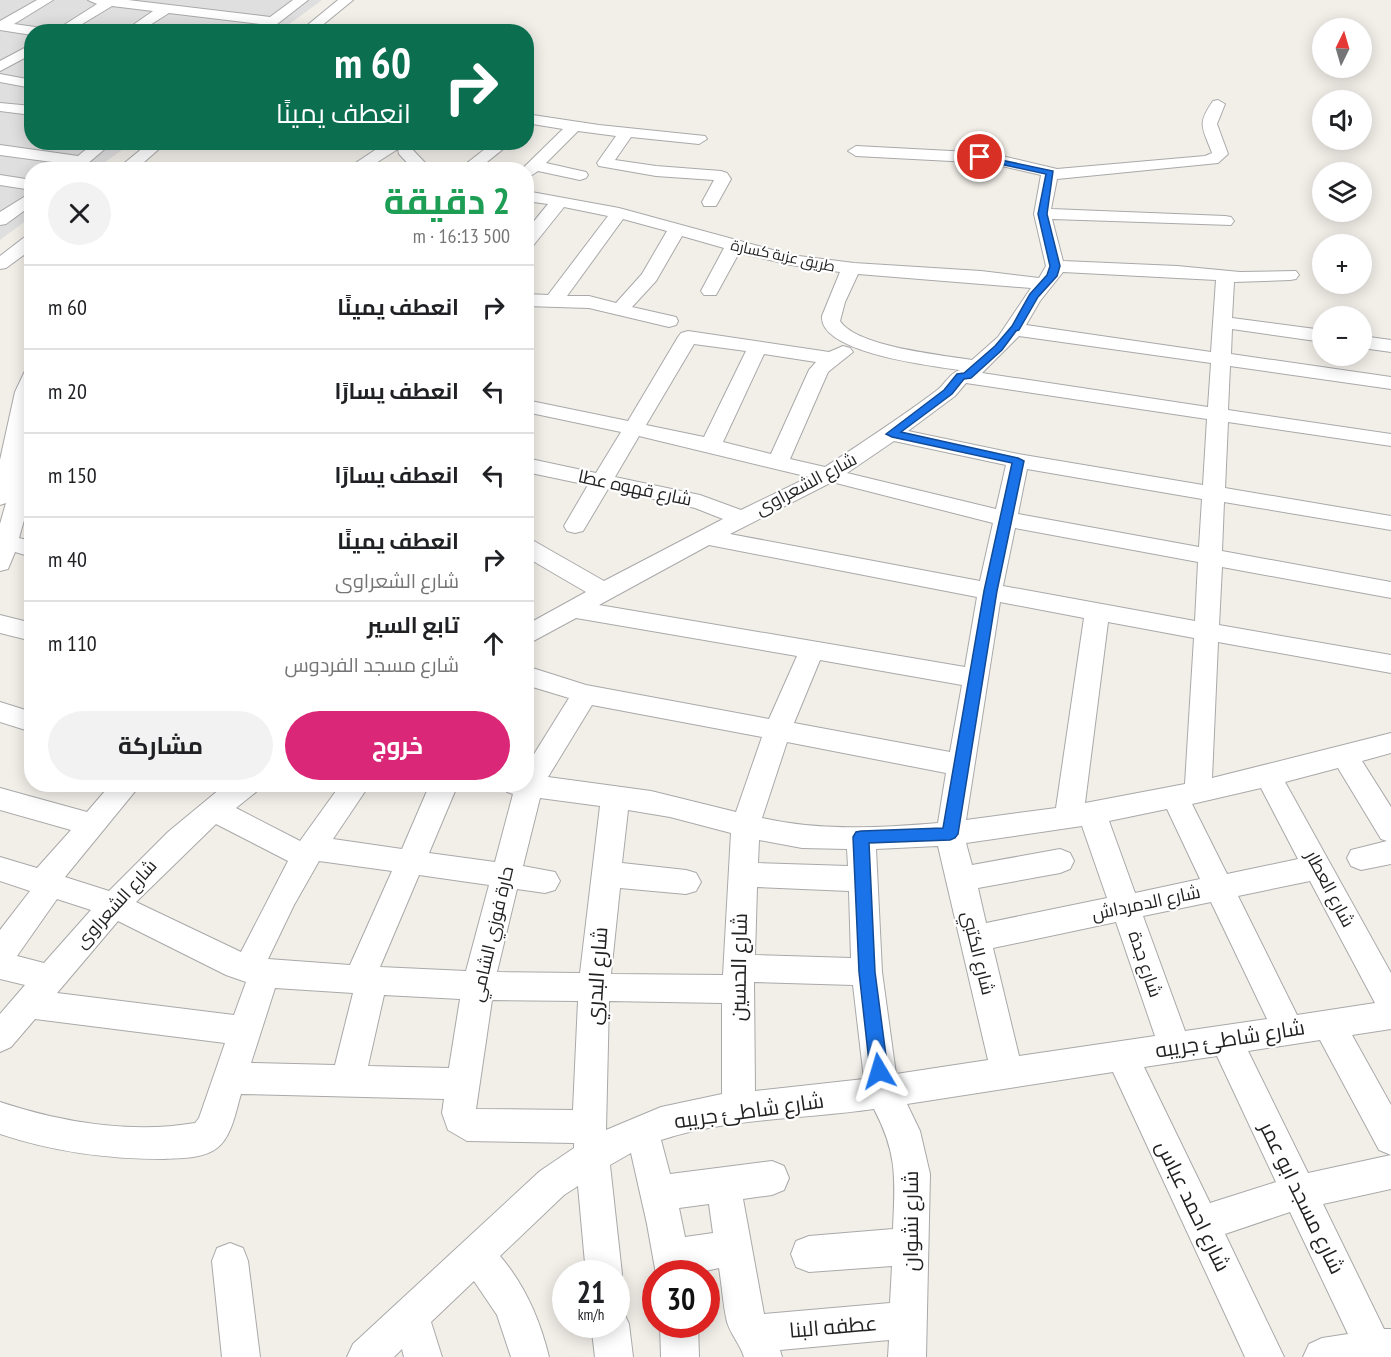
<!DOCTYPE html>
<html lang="ar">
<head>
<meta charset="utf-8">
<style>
  :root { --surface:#fff; --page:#f2f2f2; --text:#202124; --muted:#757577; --line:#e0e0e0; --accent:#db2777 }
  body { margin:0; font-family:"PT Sans Narrow",Cairo,sans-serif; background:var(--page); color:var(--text); direction:rtl; height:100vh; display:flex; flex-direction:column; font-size:22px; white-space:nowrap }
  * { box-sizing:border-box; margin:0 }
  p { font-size:20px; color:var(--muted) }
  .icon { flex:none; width:33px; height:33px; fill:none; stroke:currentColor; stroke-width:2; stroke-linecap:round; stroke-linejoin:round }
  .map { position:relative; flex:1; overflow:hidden; direction:ltr }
  .drawer { position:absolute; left:24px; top:162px; width:510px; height:630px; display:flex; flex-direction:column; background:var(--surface); border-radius:24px; box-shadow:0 3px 15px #0003; direction:rtl }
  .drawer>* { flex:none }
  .top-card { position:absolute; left:24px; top:24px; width:510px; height:126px; border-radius:24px; box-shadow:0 3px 15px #0003; direction:rtl; background:#0b6e4f; color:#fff; overflow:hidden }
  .needle { width:39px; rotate:5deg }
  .fabs { position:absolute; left:1312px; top:18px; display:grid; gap:12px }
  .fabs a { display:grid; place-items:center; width:60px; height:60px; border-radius:50%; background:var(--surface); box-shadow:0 3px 15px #0003; font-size:30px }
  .speed { position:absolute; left:552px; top:1260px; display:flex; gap:12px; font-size:30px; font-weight:700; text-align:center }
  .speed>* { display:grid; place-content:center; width:78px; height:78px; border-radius:50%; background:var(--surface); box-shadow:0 3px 15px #0003; line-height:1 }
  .speed small { font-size:15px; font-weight:400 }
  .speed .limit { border:9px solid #d22; background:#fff; color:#111 }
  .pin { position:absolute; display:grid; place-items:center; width:51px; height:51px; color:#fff; margin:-26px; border:3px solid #fff; border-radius:50%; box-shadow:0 2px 6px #0007 }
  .me { position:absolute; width:66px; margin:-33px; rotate:353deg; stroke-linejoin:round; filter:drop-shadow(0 0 4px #0008) }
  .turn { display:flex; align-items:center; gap:21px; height:126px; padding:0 24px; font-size:27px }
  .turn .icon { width:78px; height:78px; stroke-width:2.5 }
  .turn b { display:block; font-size:42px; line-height:51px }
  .round { display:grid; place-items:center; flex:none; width:63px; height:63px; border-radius:32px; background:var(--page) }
  .summary { display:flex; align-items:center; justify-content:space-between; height:102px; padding:0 24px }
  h1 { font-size:36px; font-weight:700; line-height:45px; color:#1e9e55 }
  .button { display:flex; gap:12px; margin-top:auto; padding:12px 24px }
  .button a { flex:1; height:69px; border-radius:36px; background:var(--accent); color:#fff; font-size:24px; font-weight:700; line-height:69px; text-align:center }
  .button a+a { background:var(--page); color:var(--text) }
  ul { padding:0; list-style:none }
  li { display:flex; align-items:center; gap:18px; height:84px; padding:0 24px; border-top:2px solid var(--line) }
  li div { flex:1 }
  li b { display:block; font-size:22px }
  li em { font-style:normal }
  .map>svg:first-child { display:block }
  .residential { fill:#e0dfdf }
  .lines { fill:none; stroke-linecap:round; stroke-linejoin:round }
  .minor-casing { stroke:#a9a9a9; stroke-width:2 }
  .minor { fill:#fff; fill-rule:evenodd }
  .route { fill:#1a73e8; stroke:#114b97; stroke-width:1.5 }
  .labels { text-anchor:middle; stroke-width:4.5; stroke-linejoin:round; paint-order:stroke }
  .far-street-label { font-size:15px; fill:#222; stroke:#fff }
  .street-label { font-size:18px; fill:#222; stroke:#fff }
  .near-street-label { font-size:21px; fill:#222; stroke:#fff }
</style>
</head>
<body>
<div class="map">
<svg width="1391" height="1357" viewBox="0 0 1391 1357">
  <rect width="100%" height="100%" fill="#f2efe9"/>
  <path class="residential" d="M0,0H322L280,31L32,32V142L132,143L95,169L32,170L31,217L0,240Z"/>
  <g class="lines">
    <g class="minor-casing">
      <path id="minor" d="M37,0H53L14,24L42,28L48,32H32V35L0,30V21Z
        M88,0H128L270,17L293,0H308L267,32H254L255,27L260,24L169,13L139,32H123L153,11L112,6L69,32H53L97,4Z
        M338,0H353L314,32H299Z
        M32,44V54L0,71V61Z
        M0,74L32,80V88L0,82Z
        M1218,100L1225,104L1217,124L1228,154L1218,163L1057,179L1051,209L1225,216L1231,217L1234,221L1231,225L1052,219L1063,261L1177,266L1240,272L1296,271L1299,275L1296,279L1290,280L1234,282L1232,318L1323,330V342L1232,329L1231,354L1391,377V389L1230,366L1228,410L1391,434V446L1228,422L1225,488L1391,516V530L1224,502L1222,551L1391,582V598L1222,567L1219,625L1391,655V673L1218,642L1212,778L1391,733V753L1362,761L1391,807V864L1361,870L1351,866L1347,858L1351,850L1387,841L1381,839L1338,768L1285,782L1391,973V1029L1352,1035L1391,1105V1155L1379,1150L1320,1040L1248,1051L1308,1173L1391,1155V1189L1323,1204L1384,1329H1391V1357H1303L1309,1344L1322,1338L1348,1334L1290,1212L1225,1234L1284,1357H1245L1113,1072L907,1104L920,1131L930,1174L926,1357H888L889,1340L780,1350L782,1357H744C740,1344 731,1335 727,1322C723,1305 722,1286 719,1268L692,1274H656L647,1224L631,1153L610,1165L622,1274L617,1287L616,1274H586L578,1186L564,1195L500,1256C525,1285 540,1320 549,1357H511L497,1315L474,1281L431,1322L442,1357H404L402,1349L394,1357H347L353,1344L540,1171L574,1148V1143L467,1141L448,1130L442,1113L444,1099L241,1094C236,1110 232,1137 217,1148C203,1159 180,1158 164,1159C107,1159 54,1152 0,1134V1102C60,1122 131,1134 195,1123L199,1118L225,1043L35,1019L11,1047L0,1052V1014L25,985L0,979V930L30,891L0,881V857L37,868L71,830L0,810V788L87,812L111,784H141L65,877L109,891L168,832L226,784H259L256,792L236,808L300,841L341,784H370L333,839L402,849L430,784H458L429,853L495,862L513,794L507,792L504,784H526V767L569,698L526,685V666L586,685L769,719L797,656L576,618L526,645V625L586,592L526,557V539L534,541L604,581L723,519L695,508L608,489L583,531L575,533L567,531L564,526L588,485L526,472V458L596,473L621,432L526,412V400L628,421L678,337L681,333L688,331L829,352L843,346L850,348L853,352L828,372L790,459L825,467C863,442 900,418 936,391C945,385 949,373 960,370C933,366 819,353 822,316L840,272L791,265L739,253L716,295H704L701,291L724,248L682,236L656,281L632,307L676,317L678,321L676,325L669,327L589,308L526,306V294L548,295L608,216L564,207L532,247L526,248V231L548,204L526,201V191L619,208L791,255L854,263L981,271L1039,278L1046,266L1034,214L1041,175L989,163L856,156L848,151L856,146L989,153L1057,169L1205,156L1212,153C1203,128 1196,125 1213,101ZM623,219L667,231L642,274L616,303L589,296H567ZM1063,272L1216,280L1211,352L1026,325L1040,301ZM858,274L1031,288L998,337L972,360C942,355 857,347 840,321L845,302ZM1019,336L1211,363L1208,407L982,373ZM694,344L746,351L704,437L646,425ZM764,354L816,362L809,370L771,454L723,442ZM966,383L1207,419L1203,485L1018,454L908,431L955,396ZM639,436L809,477L741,510L700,495L615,477ZM894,441L1006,465L996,509L847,473ZM1027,469L1202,499L1199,547L1018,514ZM832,482L993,523L980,581L730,534ZM1015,528L1198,562L1195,621L1003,586ZM709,545L977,597L965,667L599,605ZM1000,602L1084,618L1056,808L966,820ZM1108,622L1194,638L1185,784L1085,803ZM820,660L962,685L950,752L794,723ZM592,705L762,737L736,812L651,791L548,777ZM787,742L946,773L938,823C880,828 819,831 762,818ZM1261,788L1298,859L1227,874L1192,804ZM540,798L600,806L580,973L497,972L517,889L545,893L555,890L560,881L555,872L523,866ZM1167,809L1200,879L1135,893L1109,821ZM628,810L670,817L731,833L723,975L611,974L620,888L686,894L696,891L701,882L696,873L686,870L622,863ZM216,824L288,861L241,952L136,902ZM1082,826L1107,898L986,923L978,888L1060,873L1070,869L1074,861L1070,853L1060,849L972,865L966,843ZM759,840L802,848L847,849L848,866L758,863ZM938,846L988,1060L896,1074L882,972L876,849ZM319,861L392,871L350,965L268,959L294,905ZM419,875L489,885L466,971L380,967ZM1310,881L1375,1003L1297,1015L1238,896ZM757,887L849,891L851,958L755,955ZM57,899L91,910L44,963L17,956ZM1211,902L1267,1019L1185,1031L1143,916ZM118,921L226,975L246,982L234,1015L57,993ZM1116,922L1155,1036L1019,1056L993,948ZM754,982L853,985L864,1079L755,1091ZM275,988L353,993L335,1065L251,1063ZM384,995L460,999L449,1068L368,1066ZM492,1000L578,1001L573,1110L476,1109ZM609,1001L722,1003V1094L661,1107L606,1130ZM1217,1056L1276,1182L1210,1203L1144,1067ZM874,1109C898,1155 895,1179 893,1229L809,1236L796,1241L791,1254L796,1267L809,1272L892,1266L890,1303L764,1314L743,1199L772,1195L784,1190L789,1178L784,1166L772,1161L670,1174L661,1140C727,1118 805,1119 874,1109ZM709,1204L713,1233L685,1237L679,1208Z
        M0,103L32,106V115L0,111Z
        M526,114L599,125L705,136L707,139L699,144L631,137L615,160L656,166L721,171L727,173L731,179L716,206H704L702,202L714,180L656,176L599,166L597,163L616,136L578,131L546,163L586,172L588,175L586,178L580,180L538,171L526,179V170H521L563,129L526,123Z
        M95,142H113L80,170H61L67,164L0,155V145L78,156Z
        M150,142H167L135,170H116Z
        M387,142H406L402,147L411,148L432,170H414L399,154L398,149L365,170H345Z
        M494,142H512L477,170H458Z
        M0,175L32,180V190L0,185Z
        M32,192V205L6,224L0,225V212Z
        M32,235V249L6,268L0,269V256L26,236Z
        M1362,336L1391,340V352L1362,348Z
        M32,369V411L25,447L32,446V492L19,538L32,541V557L15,552L8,569L0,571V524L6,503L0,505V460L15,392L25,371Z
        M0,615L32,623V641L0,633Z
        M0,702L32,712V732L0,722Z
        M230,1243L243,1248L248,1261L260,1357H222L212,1261L217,1248Z
        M616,1308L623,1311L629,1324L633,1357H595L591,1324H616Z
        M660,1324H698L699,1357H661Z"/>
    </g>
    <use href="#minor" class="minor"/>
  </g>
  <path class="route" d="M977,155L1053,171L1047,214L1060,266L1057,276L1038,297L1019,330L1016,331L1002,350L971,378L964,379L952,394L901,432L1018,458L1024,461L997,591L958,834L955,838L950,840L869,843L875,972L888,1071L885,1077L879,1080L873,1077L870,1071L859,972L853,837L856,832L861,831L943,828L984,591L1012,463L892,437L886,434L944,390L957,374L964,373L995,346L1012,326L1030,294L1047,275L1050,266L1038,214L1046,174L977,159Z"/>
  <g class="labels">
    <g class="far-street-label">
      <text transform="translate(783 256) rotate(12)" y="5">طريق عزبة كسارة</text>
    </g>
    <g class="street-label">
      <text transform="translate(806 484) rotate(-28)" y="6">شارع الشعراوى</text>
      <text transform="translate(635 488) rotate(12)" y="6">شارع قهوه عطا</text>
      <text transform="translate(1330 889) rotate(62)" y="6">شارع العطار</text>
      <text transform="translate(1146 903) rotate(-12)" y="6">شارع الدمرداش</text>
      <text transform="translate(116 904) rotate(-48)" y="6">شارع الشعراوى</text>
      <text transform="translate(492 934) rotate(-77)" y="6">حارة فوزي الشامي</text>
      <text transform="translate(978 953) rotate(76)" y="6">شارع الكتبي</text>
      <text transform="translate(1145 964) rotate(71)" y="6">شارع جدة</text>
    </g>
    <g class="near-street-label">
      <text transform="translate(739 967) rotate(-89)" y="7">شارع الحسين</text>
      <text transform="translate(597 976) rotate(-86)" y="7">شارع البدري</text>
      <text transform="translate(1230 1039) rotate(-9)" y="7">شارع شاطئ جريبه</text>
      <text transform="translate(749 1111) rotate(-8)" y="7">شارع شاطئ جريبه</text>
      <text transform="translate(1302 1198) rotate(64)" y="7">شارع مسجد ابو عمر</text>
      <text transform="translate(1193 1206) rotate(64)" y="7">شارع احمد عباس</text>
      <text transform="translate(911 1221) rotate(-90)" y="7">شارع نشوان</text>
      <text transform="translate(833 1327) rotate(-5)" y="7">عطفه البنا</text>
    </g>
  </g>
</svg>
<div class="fabs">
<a><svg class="needle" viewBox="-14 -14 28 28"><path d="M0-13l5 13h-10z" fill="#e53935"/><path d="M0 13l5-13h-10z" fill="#757577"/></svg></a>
<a><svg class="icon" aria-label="sound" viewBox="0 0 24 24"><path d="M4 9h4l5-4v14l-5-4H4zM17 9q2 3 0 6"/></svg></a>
<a><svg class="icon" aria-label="layers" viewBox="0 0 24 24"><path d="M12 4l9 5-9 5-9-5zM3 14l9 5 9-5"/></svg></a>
<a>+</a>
<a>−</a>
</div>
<div class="speed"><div>21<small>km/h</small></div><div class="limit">30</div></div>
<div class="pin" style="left:980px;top:157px;background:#d93025"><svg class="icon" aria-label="arrive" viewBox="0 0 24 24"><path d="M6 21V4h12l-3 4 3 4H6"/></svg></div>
<svg class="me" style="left:879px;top:1071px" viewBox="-20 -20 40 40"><path d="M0-17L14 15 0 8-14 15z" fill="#1a73e8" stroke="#fff" stroke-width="4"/></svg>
<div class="top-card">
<div class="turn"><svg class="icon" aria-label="right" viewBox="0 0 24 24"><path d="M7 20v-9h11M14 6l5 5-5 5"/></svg><div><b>60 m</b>انعطف يمينًا</div></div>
</div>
<section class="drawer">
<div class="summary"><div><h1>2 دقيقة</h1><p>500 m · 16:13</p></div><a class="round"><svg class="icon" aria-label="close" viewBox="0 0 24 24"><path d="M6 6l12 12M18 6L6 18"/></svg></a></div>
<ul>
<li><svg class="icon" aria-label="right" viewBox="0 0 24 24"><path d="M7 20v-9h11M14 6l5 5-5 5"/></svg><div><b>انعطف يمينًا</b></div><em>60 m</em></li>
<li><svg class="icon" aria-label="left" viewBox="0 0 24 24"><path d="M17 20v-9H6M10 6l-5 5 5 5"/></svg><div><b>انعطف يسارًا</b></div><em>20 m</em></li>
<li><svg class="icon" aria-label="left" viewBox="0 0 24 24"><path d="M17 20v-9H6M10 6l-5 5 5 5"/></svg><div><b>انعطف يسارًا</b></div><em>150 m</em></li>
<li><svg class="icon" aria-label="right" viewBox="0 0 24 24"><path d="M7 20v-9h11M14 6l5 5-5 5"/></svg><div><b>انعطف يمينًا</b><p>شارع الشعراوى</p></div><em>40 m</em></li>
<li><svg class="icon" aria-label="ahead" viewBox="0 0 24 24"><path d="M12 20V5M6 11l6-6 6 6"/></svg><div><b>تابع السير</b><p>شارع مسجد الفردوس</p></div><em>110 m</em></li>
</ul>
<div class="button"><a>خروج</a><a>مشاركة</a></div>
</section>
</div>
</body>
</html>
